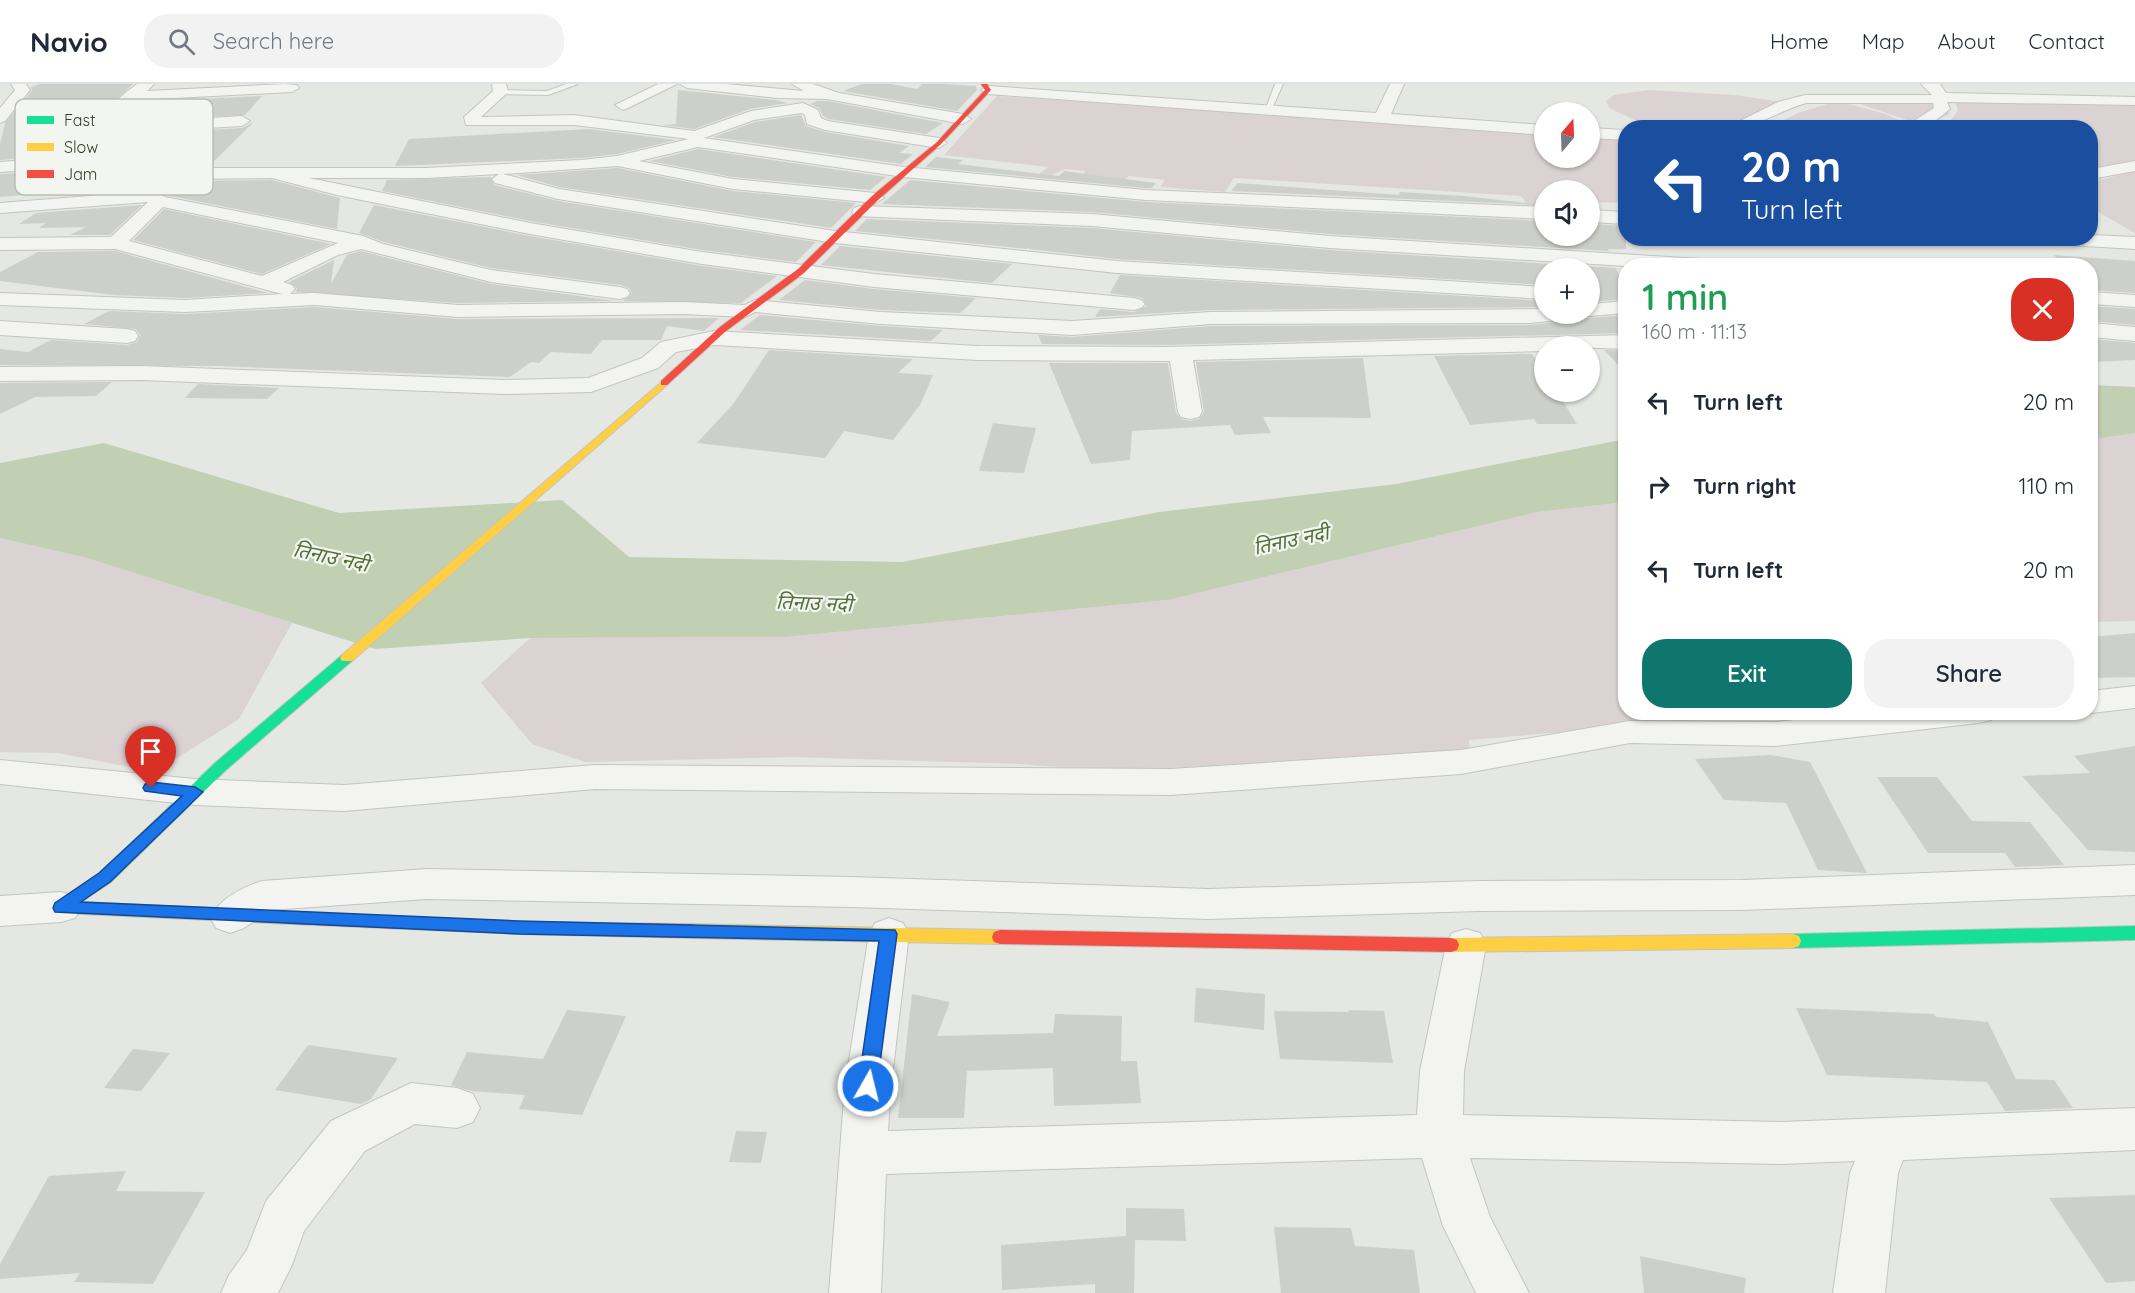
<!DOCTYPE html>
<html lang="en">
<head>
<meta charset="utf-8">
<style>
  :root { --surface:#fff; --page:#f2f2f3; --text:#1f2937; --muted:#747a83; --line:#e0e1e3; --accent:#0f766e }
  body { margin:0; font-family:Quicksand,"Noto Sans Devanagari",sans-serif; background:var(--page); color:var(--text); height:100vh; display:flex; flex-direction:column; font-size:22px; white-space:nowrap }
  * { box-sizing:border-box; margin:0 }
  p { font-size:20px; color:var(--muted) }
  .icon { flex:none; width:33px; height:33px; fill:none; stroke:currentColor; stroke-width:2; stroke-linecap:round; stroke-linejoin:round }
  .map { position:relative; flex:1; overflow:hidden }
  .panel { position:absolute; left:1618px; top:174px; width:480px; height:462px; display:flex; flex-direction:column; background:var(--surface); border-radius:24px; box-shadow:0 2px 4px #0004 }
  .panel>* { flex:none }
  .hud { position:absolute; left:1618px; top:36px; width:480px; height:126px; border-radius:24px; box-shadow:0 2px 4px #0004; background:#1a4fa0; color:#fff; overflow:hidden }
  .needle { width:39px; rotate:19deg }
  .tools { position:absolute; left:1534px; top:18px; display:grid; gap:12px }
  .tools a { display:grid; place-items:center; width:66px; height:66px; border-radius:50%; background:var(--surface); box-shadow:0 2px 4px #0004; font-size:30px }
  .pin { position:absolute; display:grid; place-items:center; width:51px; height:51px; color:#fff; margin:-62px -26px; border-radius:50% 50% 50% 0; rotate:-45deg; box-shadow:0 0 6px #0007 }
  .pin .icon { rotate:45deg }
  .me { position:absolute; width:66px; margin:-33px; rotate:8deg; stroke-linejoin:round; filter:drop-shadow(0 0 4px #0008) }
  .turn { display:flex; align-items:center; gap:21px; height:126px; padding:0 24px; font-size:27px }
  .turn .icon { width:78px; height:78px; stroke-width:2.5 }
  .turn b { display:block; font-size:42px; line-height:51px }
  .round { display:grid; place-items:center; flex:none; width:63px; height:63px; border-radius:24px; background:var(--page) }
  .head { display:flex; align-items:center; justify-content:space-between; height:102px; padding:0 24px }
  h1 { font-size:36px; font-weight:600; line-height:45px; color:#1e9e55 }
  .action { display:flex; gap:12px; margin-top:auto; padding:12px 24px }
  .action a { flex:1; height:69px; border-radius:24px; background:var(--accent); color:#fff; font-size:24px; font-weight:600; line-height:69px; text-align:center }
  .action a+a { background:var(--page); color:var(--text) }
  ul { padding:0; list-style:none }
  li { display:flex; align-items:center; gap:18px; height:84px; padding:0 24px }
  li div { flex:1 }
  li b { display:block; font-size:22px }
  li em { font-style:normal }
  header { display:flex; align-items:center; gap:36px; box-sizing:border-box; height:84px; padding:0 30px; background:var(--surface); border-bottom:2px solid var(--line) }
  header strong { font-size:28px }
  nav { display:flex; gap:33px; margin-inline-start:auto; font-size:21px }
  .search { width:420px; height:54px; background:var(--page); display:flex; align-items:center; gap:15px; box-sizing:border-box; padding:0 21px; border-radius:24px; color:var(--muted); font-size:22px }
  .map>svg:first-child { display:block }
  .green { fill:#dbd3d3 }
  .water { fill:#c1d0b3 }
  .building { fill:#cdcfcb }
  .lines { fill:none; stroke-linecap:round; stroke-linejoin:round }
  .lane-casing { stroke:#c3c5c1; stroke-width:2 }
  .street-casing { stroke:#c3c5c1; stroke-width:2 }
  .fast-casing { stroke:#c3c5c1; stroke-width:2 }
  .slow-casing { stroke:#c3c5c1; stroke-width:2 }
  .jam-casing { stroke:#c3c5c1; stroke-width:2 }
  .lane { fill:#f3f4f1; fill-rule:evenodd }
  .street { fill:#f3f4f1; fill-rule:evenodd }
  .fast { fill:#16e098; fill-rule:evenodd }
  .slow { fill:#ffcf43; fill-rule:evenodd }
  .jam { fill:#f24e42; fill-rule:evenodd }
  .route { fill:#1a73e8; stroke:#114b97; stroke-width:1.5 }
  .labels { text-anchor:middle; stroke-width:4.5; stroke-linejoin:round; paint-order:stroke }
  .water-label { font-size:20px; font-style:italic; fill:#507037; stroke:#f3f6f0 }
  .key { fill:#f3f6f0; stroke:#b9bfb5; stroke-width:1.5 }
  .key-label { font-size:16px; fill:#323f2a }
</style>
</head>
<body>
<header>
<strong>Navio</strong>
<div class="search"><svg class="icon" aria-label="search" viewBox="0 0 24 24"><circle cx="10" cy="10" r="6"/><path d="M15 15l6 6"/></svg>Search here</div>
<nav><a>Home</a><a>Map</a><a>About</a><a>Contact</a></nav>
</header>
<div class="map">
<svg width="2135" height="1209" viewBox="0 0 2135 1209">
  <rect width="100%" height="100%" fill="#e5e7e3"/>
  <path class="green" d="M1648,6L1735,11L1782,18L1745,43L1652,44L1609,24L1606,17L1614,11Z
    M997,12L1545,48V74H1590V51L1626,53V119L1591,118L1593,128H1590V106H1545V127L1531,126L1521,112L1234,94L1225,108L1160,103L1165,96L1129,92L1119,100L1081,96L1085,87L1065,85L1045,94L1036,92L1048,83L944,71Z
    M1837,17L1886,30L1915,44H1768L1798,29Z
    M1851,17H1946L1950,30L1925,42Z
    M1955,18L2135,19V80L2091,93V44H1941L1951,36L1958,26Z
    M2135,87V149L2091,124L2095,97Z
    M2135,349V537L2091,538V356Z
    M1626,418V628L1848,629L1819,641L1751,632L1469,656L1470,672L1175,692L1020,680L794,673L585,678L532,660L481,599L530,554L784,553L1168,516L1538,428Z
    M0,454L87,474L292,539L239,635L155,688L58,669L0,668Z"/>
  <path class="water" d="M2091,301L2135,303V349L2091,356Z
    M1626,355V418L1538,428L1168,516L784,553L530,554L375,565L87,474L0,454V379L104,359L339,429L562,416L629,473L902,478L1159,428L1396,400Z"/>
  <path class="building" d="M40,0H133L98,32L67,71L0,76V60L5,39L32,7L31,3Z
    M862,0H891L917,5L922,0H943L976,2L977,6L957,27L843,7Z
    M678,6L775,16L788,19L750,25L694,45L663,41L676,40Z
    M262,12L245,31L116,37L136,18Z
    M817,17H827L943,39L926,50L829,35L823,32L819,24L810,20Z
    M801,31L806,42L825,48L909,62L899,69L913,70L901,80L713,53L755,38Z
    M254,38L209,82H81L103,52L242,44Z
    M588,45L676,56L617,70L581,74L395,82L409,55Z
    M698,65L886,93L870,106L733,93L650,77Z
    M936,73L963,76L958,80L1059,92L1064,87L1156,99L1152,104H1146L925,83Z
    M618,84L733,107L856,119L831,144L559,103L517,91Z
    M55,87L60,94L88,98L272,96L340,114L337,145L166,111L154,105L62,112L69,107L0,113V90Z
    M491,93L494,101L558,117L816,158L796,178L702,166L530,137L382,107L387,96Z
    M910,96L1146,118L1545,137V152H1590V140L1626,142V165H1608L1609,167L1330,150L1092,128L882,120Z
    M1238,99L1399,111L1400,108L1464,112L1545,121L1231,107Z
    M142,121L110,151H70L86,143L39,144L46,139L19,140L36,129Z
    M374,121L530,152L702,182L777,192L741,219L623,217L632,209L629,204L621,201L491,184L384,158L359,149Z
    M164,125L331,160L262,190L133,156Z
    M867,135L1092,144L1330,166L1616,184L1626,207V215L1590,218V184H1545V201L1117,175L1029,165V163L1027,165L855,147Z
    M840,162L1012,180L992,199L821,181Z
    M115,167L268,209L185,214L114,211L0,197V188L38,168Z
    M361,167L491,200L615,217L458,219L296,208L297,204L289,198L334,176L331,200L347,171Z
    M2054,171L2135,177V209L2091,206V182H2064Z
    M1120,191L1545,217V223L1211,226L1095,233L1100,225L1134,228L1147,222L1142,214L1110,209Z
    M805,196L874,205L976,214L960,229L881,226L779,216Z
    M2091,222L2135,225V241L2091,237Z
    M314,223L458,235L719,234L704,247L667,242L661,256H602L591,270L551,268L539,279L531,278L510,293L217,282L0,281V265L28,268L51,256L127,261L137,258L140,251L136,245L84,240L109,227L185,230Z
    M1574,230L1590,234L1626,231V249L1165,261L1042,260L1038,251L1072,253L1211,242L1530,241L1569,237Z
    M760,231L881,242L943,246L931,257L740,246Z
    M2091,255L2135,259V276L2091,278Z
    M769,266L913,275L898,289L933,291L920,321L893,356L844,347L825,374L697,359L734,319Z
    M1604,266L1626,267V289Z
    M1532,270L1545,290V308H1557L1577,340H1537L1534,335L1470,341L1434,272Z
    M1363,274L1371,334L1263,333L1271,349L1235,351L1230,341L1132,347L1130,376L1091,380L1049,279H1168L1176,329L1181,335L1190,337L1199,335L1204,328L1196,278Z
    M112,298L96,312L35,313L0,330V299Z
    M198,300L279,304L267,315L185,314Z
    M993,339L1036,344L1024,389L979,387Z
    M2135,549V593L2091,594V553Z
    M2135,662V768L2088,766L2022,692L2090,689L2074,672Z
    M1771,671L1810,678L1867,789L1818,786L1786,719L1724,716L1695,675Z
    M1877,693H1937L1972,737L2030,738L2064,781L2015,783L2005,769H1928Z
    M1196,904L1265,910L1264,946L1194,938Z
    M912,910L950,918L937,952L1053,949L1055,930L1122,932L1121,977H1137L1141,1019L1054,1022L1053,984L967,987L964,1034H898Z
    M1796,924L1934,930L1936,933L1988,938L2016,995L2054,996L2073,1024L2005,1027L1987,998L1827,991Z
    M567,926L626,932L582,1031L519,1025L525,1011L471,1007L451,1001L467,968L543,975Z
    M1348,926L1384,927L1393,979L1280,975L1274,927L1349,928Z
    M308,961L398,974L371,1015L361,1020L275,1006Z
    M133,965L170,969L141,1007L104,1004Z
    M736,1047L767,1048L761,1079L729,1078Z
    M126,1087L116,1107L205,1108L153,1200L74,1198L80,1189L0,1195V1180L49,1092Z
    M2135,1111V1197L2106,1199L2049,1114Z
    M1126,1124L1184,1125L1186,1157L1135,1156L1134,1209H1095V1200L1002,1206L1001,1161L1126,1152Z
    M1274,1143L1351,1144L1355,1162L1414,1166L1420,1209H1281Z
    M1640,1172L1746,1194L1744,1209H1644Z"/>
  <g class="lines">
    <g class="lane-casing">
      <path id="lane" d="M566,0H578L548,11L501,10L497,8L501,6L547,7Z
        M1275,0H1283L1271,27L1264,29Z"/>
    </g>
    <g class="street-casing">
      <path id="street" d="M11,0H26L30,6L5,37L0,39V24L15,6Z
        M137,0H154L147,7L284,0L297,1L299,4L292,8L135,16L110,40L242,32L250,37L242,42L102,50L77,84H426L581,76L617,72L689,55L574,41H466L464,33L493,7L492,0H506L508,8L481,33L574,31L694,47L751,27L803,19L818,26L821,34L828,37L939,54L947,59L939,64L825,46L807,40L805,31L802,29L754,36L704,54L904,83L1146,106L1545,123V135L1146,116L904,93L698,63L639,77L733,95L875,109L884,114L875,119L733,105L618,82L503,90L559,105L835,147L1117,177L1545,203V215L1117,189L835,159L558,115L495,99L492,95L499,90L426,94H309L530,139L702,168L874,190L1134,214L1141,216L1145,220L1141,224L1134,226L874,203L702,180L530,150L337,111L272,94L88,96L60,92L57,88L60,84L0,88V78L68,73C88,45 110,19 137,0Z
        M658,0H677L628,24L623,26L615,21Z
        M680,0H726L804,7L792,0H813L839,9L963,30L971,35L963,40L827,15L777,14L687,4Z
        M1390,0H1404L1391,30L1545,41V51L988,10L981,6L988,2L1376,29Z
        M1921,0H1940L1946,9L2135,13V21L1947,18L1950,25L1926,44H1903L1934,24L1933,19H1806C1775,28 1759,44 1726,44L1778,18L1805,11H1932Z
        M1590,44L1626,46V56L1590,54Z
        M2135,77V87L2091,95V85Z
        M154,107L165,113L363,152L383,160L491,186L620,203L627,205L630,209L627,213L620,215L491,198L361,165L338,171L283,198L292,201L295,205L290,210L314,209L458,221L684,218L745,221L755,216L881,228L1072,237L1211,228L1545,225V230H1572L1569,235L1530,239L1211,240L1072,251L881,240L755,228L745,233L684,230L458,233L314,221L185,228L0,221V209L185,216L282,210L115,165L0,166V154L111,153L148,118L0,129V119ZM163,123L338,159L262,192L129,157Z
        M861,122L1092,130L1330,152L1717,176L1727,182H1626L1330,164L1092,142L854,132L852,128L854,124Z
        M1590,126L1626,128V140L1590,138Z
        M2091,151L2135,153V165L2051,160L2042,154H2091Z
        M2091,208L2135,211V223L2091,220Z
        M1626,217V229L1590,232L1582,230H1590V220Z
        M0,237L127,245L135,247L138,252L135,257L127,259L0,251Z
        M2091,239L2135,243V257L2091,253Z
        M714,247L978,262L1165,263L1626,251V265L1545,262V267L1193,276L1202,328L1199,333L1190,335L1181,333L1178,328L1170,277L978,276L714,261L676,268L658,284L591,308L504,310L141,296L0,297V283L141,282L504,296L588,294L642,274L661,258Z
        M2135,602V624L2091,629L2090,628L2091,607Z
        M1870,628H1996L1991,636L1979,639L1776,662L1630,659L1461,690L1171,711L595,705L344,727L195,721L0,700V676L195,695L344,701L595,681L1171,685L1461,666L1630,637L1776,638Z
        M2135,781V811L1742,826L1479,827L1208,835L851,823L427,815L270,826L244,844L230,849L216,844L210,833C220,815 242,803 262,797L427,785L851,793L1208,805L1479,797L1742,796Z
        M61,808L75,812L81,823L75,834L61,838L0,842V812Z
        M889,834L903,839L909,850L891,1002L888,1047L1417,1031L1420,987L1446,861L1452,849L1466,845L1480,849L1486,861L1464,987L1463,1031L1782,1038L2135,1024V1066L1903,1076L1898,1089L1885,1209H1833L1850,1089L1855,1077L1782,1080L1470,1074L1490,1133L1529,1209H1476L1443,1142L1422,1074L886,1090L881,1209H829L845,1002L869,850L875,839Z
        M411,999L457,1004L473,1010L480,1024L473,1038L457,1044L415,1040L365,1067L304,1147L292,1181L278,1209H221L229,1191L247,1166L266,1117L331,1037Z"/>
    </g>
    <g class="fast-casing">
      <path id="fast" d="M347,570L352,571L354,574L352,577L226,686L111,798L67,827L61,829L55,827L53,823L55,819L99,790L216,678L342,571Z
        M2135,842V856L1793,864L1787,862L1785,857L1787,852L1793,850Z"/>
    </g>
    <g class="slow-casing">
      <path id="slow" d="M664,296L669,299L667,301L352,577H342L340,574L342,571Z
        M61,817L291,828L297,829L299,834L297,839L291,840L61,829L55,827L53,823L55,819Z
        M691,840L1000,846L1006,848L1008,853L1006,858L1000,860L691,854L685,852L683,847L685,842Z
        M1793,850L1799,852L1801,857L1799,862L1793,864L1451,868L1445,866L1443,861L1445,856L1451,854Z"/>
    </g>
    <g class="jam-casing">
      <path id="jam" d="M981,0H987L991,6L941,60L878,116L804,189L726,247L667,301H661V297L720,243L798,185L872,112L937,58L985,6Z
        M291,828L519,838L691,840L697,842L699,847L697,852L691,854L519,850L291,840L285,839L283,834L285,829Z
        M1000,846L1451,854L1457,856L1459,861L1457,866L1451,868L1000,860L994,858L992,853L994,848Z"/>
    </g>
    <use href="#lane" class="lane"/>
    <use href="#street" class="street"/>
    <use href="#fast" class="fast"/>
    <use href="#slow" class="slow"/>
    <use href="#jam" class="jam"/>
  </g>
  <path class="route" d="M151,698L195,703L203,708L110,798L81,818L519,837L895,846L897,850L877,1002L874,1008L868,1011L861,1008L858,1002L879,857L519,850L55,828L53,824L55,819L99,789L182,712L145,707L143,704L145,700Z"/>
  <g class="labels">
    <g class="water-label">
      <text transform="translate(1291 456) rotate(-12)" y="7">तिनाउ नदी</text>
      <text transform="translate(331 473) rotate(12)" y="7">तिनाउ नदी</text>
      <text transform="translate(814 519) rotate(2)" y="7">तिनाउ नदी</text>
    </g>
  </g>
  <rect x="15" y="15" width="198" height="96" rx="9" class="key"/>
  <rect x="27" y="32" width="27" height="8" fill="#16e098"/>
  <rect x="27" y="59" width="27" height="8" fill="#ffcf43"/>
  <rect x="27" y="86" width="27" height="8" fill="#f24e42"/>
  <g class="key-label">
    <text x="64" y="42">Fast</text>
    <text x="64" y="69">Slow</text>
    <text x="64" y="96">Jam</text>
  </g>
</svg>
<div class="tools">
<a><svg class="needle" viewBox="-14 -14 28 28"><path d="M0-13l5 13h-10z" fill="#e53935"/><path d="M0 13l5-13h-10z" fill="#747a83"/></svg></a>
<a><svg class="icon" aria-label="sound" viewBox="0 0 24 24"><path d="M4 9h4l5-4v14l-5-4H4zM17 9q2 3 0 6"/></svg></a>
<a>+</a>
<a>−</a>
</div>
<div class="pin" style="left:151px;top:704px;background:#d93025"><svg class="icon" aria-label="arrive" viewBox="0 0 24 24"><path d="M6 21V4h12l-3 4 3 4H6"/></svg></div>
<svg class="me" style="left:868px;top:1002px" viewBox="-20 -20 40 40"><circle r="17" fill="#1a73e8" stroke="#fff" stroke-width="3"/><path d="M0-11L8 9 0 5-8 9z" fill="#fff"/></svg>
<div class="hud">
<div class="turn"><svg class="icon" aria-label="left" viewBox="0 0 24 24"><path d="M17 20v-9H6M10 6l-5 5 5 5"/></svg><div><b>20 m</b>Turn left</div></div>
</div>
<section class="panel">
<div class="head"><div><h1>1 min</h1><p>160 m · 11:13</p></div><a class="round" style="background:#d93025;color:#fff"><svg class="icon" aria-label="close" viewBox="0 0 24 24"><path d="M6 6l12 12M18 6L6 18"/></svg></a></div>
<ul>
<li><svg class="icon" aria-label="left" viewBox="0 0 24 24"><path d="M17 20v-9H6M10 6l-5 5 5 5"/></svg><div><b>Turn left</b></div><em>20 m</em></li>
<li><svg class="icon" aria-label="right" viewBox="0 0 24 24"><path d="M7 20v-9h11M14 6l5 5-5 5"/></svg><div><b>Turn right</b></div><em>110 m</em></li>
<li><svg class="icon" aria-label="left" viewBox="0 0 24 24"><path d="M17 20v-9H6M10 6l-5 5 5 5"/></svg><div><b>Turn left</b></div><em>20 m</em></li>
</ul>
<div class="action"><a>Exit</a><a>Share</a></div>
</section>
</div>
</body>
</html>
